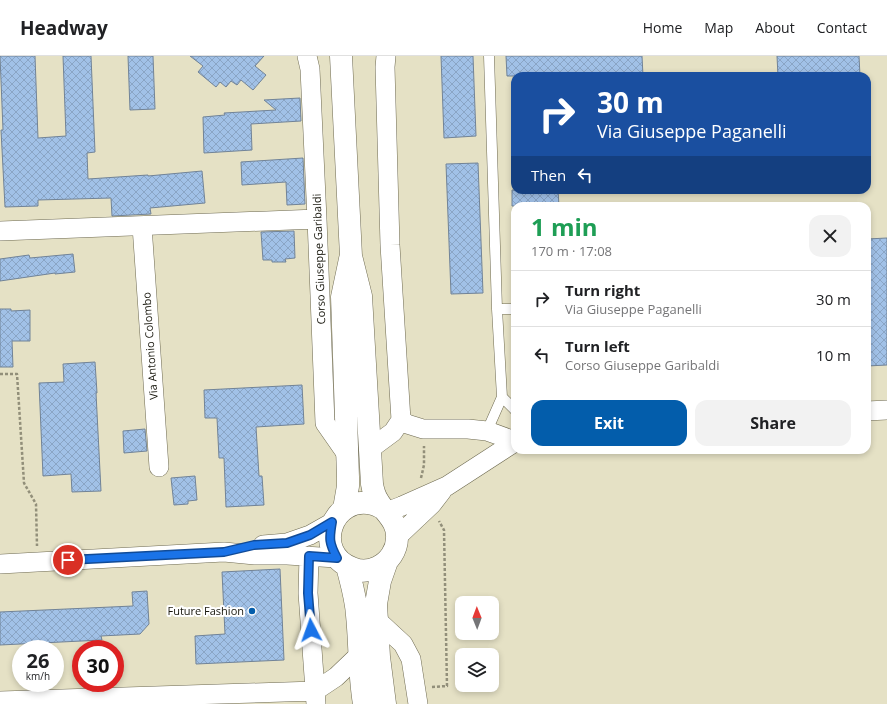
<!DOCTYPE html>
<html lang="en">
<head>
<meta charset="utf-8">
<style>
  :root { --surface:#fff; --page:#f2f2f2; --text:#202124; --muted:#757577; --line:#e0e0e0; --accent:#035dab }
  body { margin:0; font-family:"Open Sans",sans-serif; background:var(--page); color:var(--text); height:100vh; display:flex; flex-direction:column; font-size:15px; white-space:nowrap }
  * { box-sizing:border-box; margin:0 }
  p { font-size:13px; color:var(--muted) }
  .icon { flex:none; width:22px; height:22px; fill:none; stroke:currentColor; stroke-width:2; stroke-linecap:round; stroke-linejoin:round }
  .map { position:relative; flex:1; overflow:hidden }
  .drawer { position:absolute; left:511px; top:146px; width:360px; height:252px; display:flex; flex-direction:column; background:var(--surface); border-radius:12px; box-shadow:0 2px 6px #0003 }
  .drawer>* { flex:none }
  .guide { position:absolute; left:511px; top:16px; width:360px; height:122px; border-radius:12px; box-shadow:0 2px 6px #0003; background:#1a4fa0; color:#fff; overflow:hidden }
  .needle { width:26px; rotate:359deg }
  .buttons { position:absolute; left:455px; top:540px; display:grid; gap:8px }
  .buttons a { display:grid; place-items:center; width:44px; height:44px; border-radius:8px; background:var(--surface); box-shadow:0 2px 6px #0003; font-size:20px }
  .speed { position:absolute; left:12px; top:584px; display:flex; gap:8px; font-size:20px; font-weight:700; text-align:center }
  .speed>* { display:grid; place-content:center; width:52px; height:52px; border-radius:50%; background:var(--surface); box-shadow:0 2px 6px #0003; line-height:1 }
  .speed small { font-size:10px; font-weight:400 }
  .speed .limit { border:6px solid #d22; background:#fff; color:#111 }
  .pin { position:absolute; display:grid; place-items:center; width:34px; height:34px; color:#fff; margin:-17px; border:2px solid #fff; border-radius:50%; box-shadow:0 1px 4px #0007 }
  .me { position:absolute; width:44px; margin:-22px; rotate:356deg; stroke-linejoin:round; filter:drop-shadow(0 0 3px #0008) }
  .turn { display:flex; align-items:center; gap:14px; height:84px; padding:0 20px; font-size:18px }
  .turn .icon { width:52px; height:52px; stroke-width:2.5 }
  .turn b { display:block; font-size:28px; line-height:34px }
  .then { display:flex; align-items:center; height:38px; padding:0 20px; background:#0003; gap:8px; font-size:15px }
  .round { display:grid; place-items:center; flex:none; width:42px; height:42px; border-radius:12px; background:var(--page) }
  .headline { display:flex; align-items:center; justify-content:space-between; height:68px; padding:0 20px }
  h1 { font-size:24px; font-weight:700; line-height:30px; color:#1e9e55 }
  .primary-button { display:flex; gap:8px; margin-top:auto; padding:8px 20px }
  .primary-button a { flex:1; height:46px; border-radius:12px; background:var(--accent); color:#fff; font-size:16px; font-weight:700; line-height:46px; text-align:center }
  .primary-button a+a { background:var(--page); color:var(--text) }
  ul { padding:0; list-style:none }
  li { display:flex; align-items:center; gap:12px; height:56px; padding:0 20px; border-top:1px solid var(--line) }
  li div { flex:1 }
  li b { display:block; font-size:15px }
  li em { font-style:normal }
  header { display:flex; align-items:center; gap:24px; box-sizing:border-box; height:56px; padding:0 20px; background:var(--surface); border-bottom:1px solid var(--line) }
  header strong { font-size:19px }
  nav { display:flex; gap:22px; margin-inline-start:auto; font-size:14px }
  .map>svg:first-child { display:block }
  .building { fill:url(#building-cross-hatch); stroke:#718397 }
  .lines { fill:none; stroke-linecap:round; stroke-linejoin:round }
  .service-casing { stroke:#6e6a51; stroke-width:11 }
  .minor-casing { stroke:#6e6a51; stroke-width:20 }
  .tertiary-casing { stroke:#6e6a51; stroke-width:23 }
  .path { stroke:#928f7a; stroke-width:2.5; stroke-dasharray:3 2; stroke-linecap:butt }
  .service { stroke:#fff; stroke-width:10 }
  .minor { stroke:#fff; stroke-width:19 }
  .tertiary { stroke:#fff; stroke-width:22 }
  .route-casing { stroke:#114b97; stroke-width:10 }
  .route { stroke:#1a73e8; stroke-width:7 }
  .poi-dot { fill:#035dab; stroke:#fff; stroke-width:1.5 }
  .labels { text-anchor:middle; stroke-width:4; stroke-linejoin:round; paint-order:stroke }
  .street-label { font-size:11px; fill:#18170d; stroke:#fff }
  .poi-label { font-size:11px; fill:#18170d; stroke:#fff; text-anchor:end }
</style>
</head>
<body>
<header>
<strong>Headway</strong>
<nav><a>Home</a><a>Map</a><a>About</a><a>Contact</a></nav>
</header>
<div class="map">
<svg width="887" height="648" viewBox="0 0 887 648">
  <defs>
    <pattern id="building-cross-hatch" width="8" height="8" patternUnits="userSpaceOnUse"><rect width="8" height="8" fill="#a1c1e7"/><path d="M0 0l8 8M0 8l8-8" fill="none" stroke="#8aa5c5"/></pattern>
  </defs>
  <rect width="100%" height="100%" fill="#e5e1c5"/>
  <path class="building" d="M0,0H35L38,82L66,80L63,0H91L95,96L87,97L88,123L148,119V120L202,115L205,147L150,152L151,158L112,160L111,142L38,144V150L5,151L1,74H3Z
    M128,0H153L155,53L130,54Z
    M190,0H264L255,10L266,19L253,34L241,24L237,29L231,25L226,31L220,26L216,31L198,16L203,10Z
    M441,0H473L476,80L444,82Z
    M506,0H642L643,20H507Z
    M777,0H859L860,20H778Z
    M300,42L301,65L251,68L252,94L204,97L203,61L225,59L224,57L276,54L264,44Z
    M303,102L305,148L287,149L286,126L242,129L241,106Z
    M478,107L483,237L451,238L446,108Z
    M512,134H558L559,150H512Z
    M294,175L295,202L285,203L286,206H272V204H263L261,176Z
    M887,182V309L867,310V183Z
    M73,198L75,216L55,218V217L0,225V203L29,199L30,202Z
    M0,253H11V255L30,254V285H12L13,311H0Z
    M95,306L97,337H96L101,435L72,436L71,418L43,420L39,327L64,326L63,308Z
    M302,329L304,368L256,371L259,420H262L264,449L226,451L224,402H219L217,362H205L204,334Z
    M145,373L147,395L124,397L123,375Z
    M195,420L197,444L188,445V448L174,449L171,422Z
    M280,513L284,604L196,608L195,580L225,578L222,516Z
    M147,535L149,568L140,578L101,580L102,584L0,589V556L133,550L132,536Z"/>
  <g class="lines">
    <g class="service-casing">
      <path id="service" d="M497,253H515
        M502,341L515,354
        M487,375L502,341L497,253L489,0"/>
    </g>
    <g class="minor-casing">
      <path id="minor" d="M307,0L310,13L317,163L325,367L348,400
        M142,170L159,411
        M0,175L317,163
        M867,355L887,354
        M401,364L407,368L423,373H468L487,375L515,385
        M370,393L393,376L401,364L390,189L385,11L386,0
        M386,456L402,450L447,430L515,386
        M397,481L432,448L442,435
        M263,489L287,487L310,479L333,466
        M309,500L308,537L316,648
        M0,508L224,496L255,499H287L337,502
        M377,564L403,588L411,603L418,648
        M0,645L315,635L336,621L359,599"/>
    </g>
    <g class="tertiary-casing">
      <path id="tertiary" d="M341,0L351,200L361,240L372,428C373,434 374,439 378,445C385,457 398,465 397,482C397,494 389,506 378,511C370,515 361,516 352,512C312,497 331,438 373,448C377,449 380,451 384,453
        M344,453L348,430V421L342,241L350,203
        M347,510C351,526 356,542 357,559C360,589 359,618 364,648
        M385,648L379,601L376,548L380,525L387,505"/>
    </g>
    <path class="path" d="M0,318H17L24,427L36,448L37,490
      M421,422L424,409V390
      M432,631L447,630L444,474L439,465"/>
    <use href="#service" class="service"/>
    <use href="#minor" class="minor"/>
    <use href="#tertiary" class="tertiary"/>
  </g>
  <g class="lines">
    <g class="route-casing">
      <path id="route" d="M68,504L224,496L254,489L287,487L310,479L332,466C329,483 329,487 337,502L309,500L308,537L311,574"/>
    </g>
    <use href="#route" class="route"/>
  </g>
  <circle class="poi-dot" cx="252" cy="555" r="4"/>
  <g class="labels">
    <g class="street-label">
      <text transform="translate(319 203) rotate(-92)" y="4">Corso Giuseppe Garibaldi</text>
      <text transform="translate(150 290) rotate(-94)" y="4">Via Antonio Colombo</text>
    </g>
    <g class="poi-label">
      <text x="244" y="559">Future Fashion</text>
    </g>
  </g>
</svg>
<div class="buttons">
<a><svg class="needle" viewBox="-14 -14 28 28"><path d="M0-13l5 13h-10z" fill="#e53935"/><path d="M0 13l5-13h-10z" fill="#757577"/></svg></a>
<a><svg class="icon" aria-label="layers" viewBox="0 0 24 24"><path d="M12 4l9 5-9 5-9-5zM3 14l9 5 9-5"/></svg></a>
</div>
<div class="speed"><div>26<small>km/h</small></div><div class="limit">30</div></div>
<div class="pin" style="left:68px;top:504px;background:#d93025"><svg class="icon" aria-label="arrive" viewBox="0 0 24 24"><path d="M6 21V4h12l-3 4 3 4H6"/></svg></div>
<svg class="me" style="left:311px;top:574px" viewBox="-20 -20 40 40"><path d="M0-17L14 15 0 8-14 15z" fill="#1a73e8" stroke="#fff" stroke-width="4"/></svg>
<div class="guide">
<div class="turn"><svg class="icon" aria-label="right" viewBox="0 0 24 24"><path d="M7 20v-9h11M14 6l5 5-5 5"/></svg><div><b>30 m</b>Via Giuseppe Paganelli</div></div>
<div class="then">Then<svg class="icon" aria-label="left" viewBox="0 0 24 24"><path d="M17 20v-9H6M10 6l-5 5 5 5"/></svg></div>
</div>
<section class="drawer">
<div class="headline"><div><h1>1 min</h1><p>170 m · 17:08</p></div><a class="round"><svg class="icon" aria-label="close" viewBox="0 0 24 24"><path d="M6 6l12 12M18 6L6 18"/></svg></a></div>
<ul>
<li><svg class="icon" aria-label="right" viewBox="0 0 24 24"><path d="M7 20v-9h11M14 6l5 5-5 5"/></svg><div><b>Turn right</b><p>Via Giuseppe Paganelli</p></div><em>30 m</em></li>
<li><svg class="icon" aria-label="left" viewBox="0 0 24 24"><path d="M17 20v-9H6M10 6l-5 5 5 5"/></svg><div><b>Turn left</b><p>Corso Giuseppe Garibaldi</p></div><em>10 m</em></li>
</ul>
<div class="primary-button"><a>Exit</a><a>Share</a></div>
</section>
</div>
</body>
</html>
